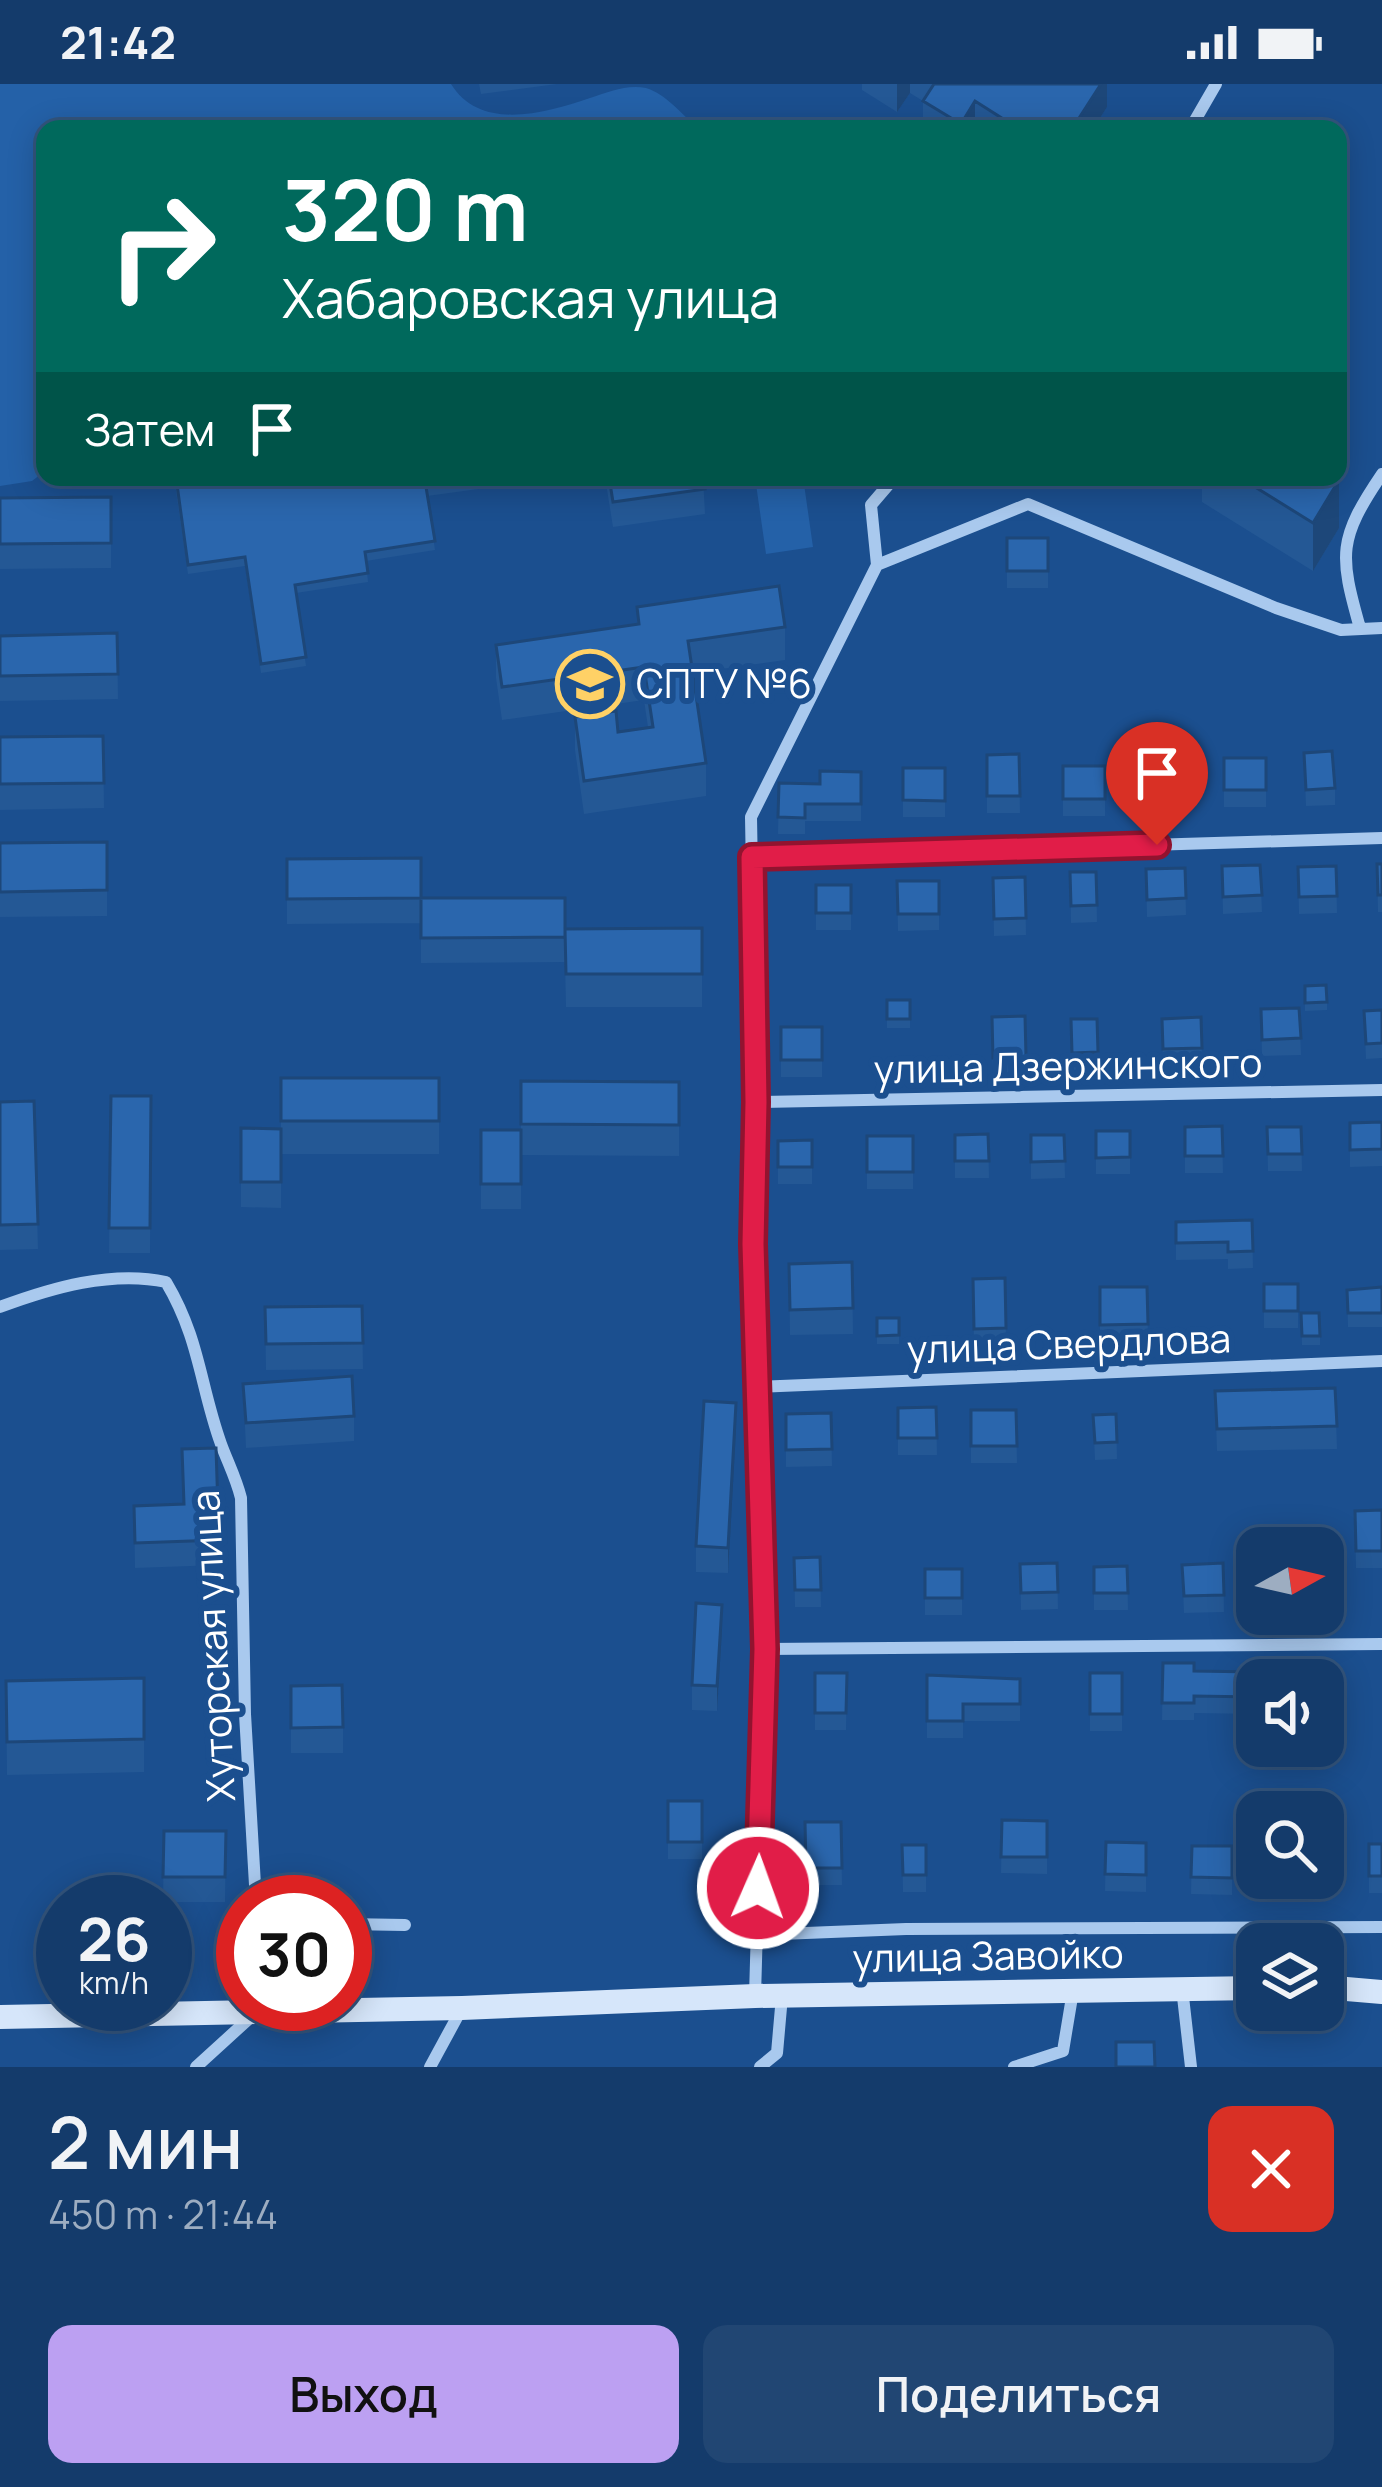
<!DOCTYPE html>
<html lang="ru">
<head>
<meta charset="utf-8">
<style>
  :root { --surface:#143b6b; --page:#214673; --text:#f1f3f6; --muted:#9dadc1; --line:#33557e; --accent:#bca0f2 }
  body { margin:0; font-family:Manrope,sans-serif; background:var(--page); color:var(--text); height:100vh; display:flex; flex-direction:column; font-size:45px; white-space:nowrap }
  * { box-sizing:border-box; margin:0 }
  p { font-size:39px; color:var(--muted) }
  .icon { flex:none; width:66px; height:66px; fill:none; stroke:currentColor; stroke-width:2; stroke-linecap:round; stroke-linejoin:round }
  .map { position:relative; height:1983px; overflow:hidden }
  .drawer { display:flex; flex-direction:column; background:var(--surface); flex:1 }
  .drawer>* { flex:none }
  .guide { position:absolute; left:36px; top:36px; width:1311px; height:366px; border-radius:24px; box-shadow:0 6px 30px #0003,0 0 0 3px var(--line); background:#00695c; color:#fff; overflow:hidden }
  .needle { width:78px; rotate:82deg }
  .fabs { position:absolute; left:1236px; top:1443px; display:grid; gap:24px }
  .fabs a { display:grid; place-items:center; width:108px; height:108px; border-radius:24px; background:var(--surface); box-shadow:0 6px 30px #0003,0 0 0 3px var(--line); font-size:60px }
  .speed { position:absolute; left:36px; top:1791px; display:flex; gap:24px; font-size:60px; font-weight:700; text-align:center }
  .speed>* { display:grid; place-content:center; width:156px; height:156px; border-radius:50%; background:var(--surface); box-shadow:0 6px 30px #0003,0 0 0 3px var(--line); line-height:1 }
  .speed small { font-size:30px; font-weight:400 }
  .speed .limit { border:18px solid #d22; background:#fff; color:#111 }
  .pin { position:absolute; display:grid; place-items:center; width:102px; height:102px; color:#fff; margin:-123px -51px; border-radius:50% 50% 50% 0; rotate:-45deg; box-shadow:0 0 12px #0007 }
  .pin .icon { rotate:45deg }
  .me { position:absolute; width:132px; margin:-66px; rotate:2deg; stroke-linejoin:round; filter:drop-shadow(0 0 9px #0008) }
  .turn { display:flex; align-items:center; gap:42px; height:252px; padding:0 48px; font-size:54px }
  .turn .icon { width:156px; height:156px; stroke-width:2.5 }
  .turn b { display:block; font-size:84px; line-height:102px }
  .then { display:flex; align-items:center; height:114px; padding:0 48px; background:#0003; gap:24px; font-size:45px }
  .round { display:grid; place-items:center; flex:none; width:126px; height:126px; border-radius:24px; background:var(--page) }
  .overview { display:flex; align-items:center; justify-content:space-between; height:204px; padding:0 48px }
  h1 { font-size:72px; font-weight:600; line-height:90px }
  .button { display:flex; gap:24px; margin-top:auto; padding:24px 48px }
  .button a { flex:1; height:138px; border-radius:24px; background:var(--accent); color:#111; font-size:48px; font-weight:600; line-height:138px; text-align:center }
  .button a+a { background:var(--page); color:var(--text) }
  .status { display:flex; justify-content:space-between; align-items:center; height:84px; padding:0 60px; background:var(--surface); direction:ltr }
  .status svg { height:33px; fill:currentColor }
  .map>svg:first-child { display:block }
  .green { fill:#2461a8 }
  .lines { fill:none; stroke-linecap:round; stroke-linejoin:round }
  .minor { stroke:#a9c9ee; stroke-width:12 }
  .secondary { stroke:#d6e6fa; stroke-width:24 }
  .wall { fill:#245895 }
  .shaded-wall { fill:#1d4779 }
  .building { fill:#2a66ad; stroke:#1d4779; stroke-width:3 }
  .route-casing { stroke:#92132f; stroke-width:30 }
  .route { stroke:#e11d48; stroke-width:21 }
  .labels { text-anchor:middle; stroke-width:12; stroke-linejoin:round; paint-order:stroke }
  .poi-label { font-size:39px; fill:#fff; stroke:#1b4f8f; text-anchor:start }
  .street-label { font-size:39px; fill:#fff; stroke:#1b4f8f }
</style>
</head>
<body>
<div class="status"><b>21:42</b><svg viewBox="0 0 49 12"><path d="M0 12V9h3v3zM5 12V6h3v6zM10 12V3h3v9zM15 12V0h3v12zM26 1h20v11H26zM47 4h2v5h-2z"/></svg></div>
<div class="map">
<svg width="1382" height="1983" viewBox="0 0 1382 1983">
  <rect width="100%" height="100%" fill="#1b4f8f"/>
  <path class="green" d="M0,0H451C481,48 545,29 590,14C608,8 627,0 646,4C666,10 683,31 698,45H45V387L32,397L0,402Z
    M755,393H803L813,463L766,470Z"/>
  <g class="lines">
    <path class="minor" d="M1190,45L1216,0
      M877,481L1028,420L1276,524L1341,546L1382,544
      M1360,544C1339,470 1338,455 1382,390
      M752,773L1382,754
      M756,1018L1382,1006
      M0,1223C51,1204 112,1186 166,1198C200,1255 200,1302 221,1360C228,1379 236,1394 241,1414L245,1630L256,1818
      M758,1303L1382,1277
      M765,1565L1382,1560
      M345,1840L405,1841
      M756,1851L906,1845L1382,1843
      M1182,1904L1191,1983
      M755,1912L765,1565L753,1161L756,1018L751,733L877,481L871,421L895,393
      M196,1983L253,1931
      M430,1983L461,1926
      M760,1983L777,1969L782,1912
      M1014,1983L1063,1967L1073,1907"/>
    <path class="secondary" d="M1323,1903L1382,1908
      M0,1933L462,1924L755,1912L1257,1904"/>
  </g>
  <path class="wall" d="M479,0H557L481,10Z
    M862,0H1107V23L1093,45H923V17L910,9L897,28L862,6Z
    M174,393H493V403L427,412L435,466L366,477L368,498L296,509L306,582L261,589L245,482L188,490Z
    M605,393H703L705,430L613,443Z
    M1202,393H1334L1339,444L1313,487L1202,418Z
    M111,413V484L0,485V414Z
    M1007,454H1048V504H1007Z
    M637,523L785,543V576L692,589L706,679V712L584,730L575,666V633L618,648L648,643L644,616L502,636L496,594V561L637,541Z
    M117,549L118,615L0,617V552Z
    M103,652L104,724L0,726V653Z
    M1304,669L1335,704V721L1306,722Z
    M1019,670L1020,729H987V671Z
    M1157,674L1189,708V725L1160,727Z
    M1224,674H1266V723H1224Z
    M1063,682H1105V732H1063Z
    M903,684H945V733H903Z
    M861,688V737H805V750H778L779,699L820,700Z
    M107,758V832L0,833V759Z
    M421,774V839L287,840V775Z
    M1377,780H1382V828H1378Z
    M1260,781L1262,828L1223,830L1222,782Z
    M1336,782L1337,829L1299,830L1298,783Z
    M1185,784L1186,831L1147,833L1146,785Z
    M1070,788H1096L1097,838L1071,839Z
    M1025,793L1026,851L994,852L993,794Z
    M897,797H939V846L898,847Z
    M816,801H851V846H816Z
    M421,814L565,845L702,844V923H566L565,878L421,879Z
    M1305,902L1327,918V926L1305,927Z
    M887,916H910V944H887Z
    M1299,924L1301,971L1262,972L1261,925Z
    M1382,926V974L1366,975L1364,927Z
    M1025,932L1026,990L993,991L992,933Z
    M1201,933L1202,981L1163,982L1162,935Z
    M1071,935H1097L1098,985L1072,986Z
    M781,943H822V993H781Z
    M281,994H439V1070H281Z
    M521,997L679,998V1072L521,1071Z
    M111,1012H151L150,1169H109Z
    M34,1017L38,1165L0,1166V1018Z
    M1382,1038V1082L1350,1083V1039Z
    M1222,1042L1223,1089H1185V1043Z
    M1267,1043H1301L1302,1087H1268Z
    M241,1044L281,1045V1124L241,1123Z
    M481,1046H521V1125H481Z
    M1096,1047H1130V1090H1096Z
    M988,1050L989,1094H955V1051Z
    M1031,1051H1064L1065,1094L1031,1095Z
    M867,1052H913V1105H867Z
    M812,1056V1100H778V1057Z
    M1252,1136L1253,1184L1228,1185V1175L1176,1176V1138Z
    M852,1178L853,1250L790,1251L789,1180Z
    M1005,1194L1006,1261L974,1262L973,1195Z
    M1264,1200H1298V1244H1264Z
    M1100,1203H1147L1148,1257L1100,1258Z
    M1382,1203V1243H1348L1347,1206Z
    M362,1222L363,1285L266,1286L265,1223Z
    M1301,1229L1320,1252V1261H1302Z
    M877,1234H899V1260H877Z
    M243,1300L354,1332V1357L246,1364Z
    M1335,1304L1337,1365L1217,1367L1215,1307Z
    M936,1323L937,1371H898V1324Z
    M971,1326H1016L1017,1379H971Z
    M831,1329L832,1382L786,1383V1330Z
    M1116,1330L1117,1375L1095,1376L1093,1331Z
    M736,1344L728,1489L696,1488V1462Z
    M183,1421L219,1456V1481L135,1484L134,1422Z
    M1382,1426V1484H1356L1355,1427Z
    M820,1473L821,1523H795L794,1474Z
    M1057,1479L1058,1525L1021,1526L1020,1480Z
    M1223,1479L1224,1528L1184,1529L1182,1481Z
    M1127,1482L1128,1526H1094V1483Z
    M925,1485H962V1531H925Z
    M1323,1487H1334L1335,1535L1294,1536V1530H1323Z
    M722,1546L717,1627L692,1626V1601Z
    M1163,1579L1194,1587L1256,1588V1630L1194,1629V1636H1162Z
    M815,1589H847L846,1646H815Z
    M1090,1589H1122V1647H1090Z
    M927,1591L1020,1595V1637H963V1654H927Z
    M144,1594V1688L7,1691L6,1597Z
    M1323,1596L1343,1625V1642L1323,1643Z
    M291,1602L343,1643V1669H291Z
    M668,1717H702V1775H668Z
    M1002,1736L1047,1737V1790L1001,1789Z
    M805,1738H841L842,1801H806Z
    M164,1747H226L225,1818H163Z
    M1106,1758L1146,1759V1808L1105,1807Z
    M1369,1760H1382V1809H1369Z
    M902,1761H926V1808H903Z
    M1192,1762H1232V1811L1191,1810Z
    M1282,1794H1322V1807H1282Z"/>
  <path class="shaded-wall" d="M897,0H910V9L897,28Z
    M1101,0H1107V23L1093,45H1072Z
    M975,17V45H961V40Z
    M1339,396V444L1313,487V439Z
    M736,1319V1344L728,1489V1464Z
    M722,1521V1546L717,1627V1602Z"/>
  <path class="building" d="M934,0H1101L1072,45H1019L975,17L961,40L923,17Z
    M176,393H493V395L426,403L435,457L365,468L368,489L295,501L306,573L261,580L245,473L188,481Z
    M609,393H703L705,405L613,418Z
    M1239,393H1334L1339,396L1313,439Z
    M111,413V459L0,460V414Z
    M1007,454H1048V487H1007Z
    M779,502L785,543L688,557L706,679L584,697L575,633L616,627L618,648L653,643L644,583L502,603L496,561L639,540L637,523Z
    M117,549L118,590L0,592V552Z
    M103,652L104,699L0,700V653Z
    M1332,667L1335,704L1306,706L1304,669Z
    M1019,670L1020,712H987V671Z
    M1186,672L1189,708L1160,710L1157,674Z
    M1224,674H1266V706H1224Z
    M1063,682H1105V715H1063Z
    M903,684H945V717L903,716Z
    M820,687L861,688V720H805V734L778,733L779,699L820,700Z
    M107,758V806L0,808V759Z
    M421,774V814L287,815V775Z
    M1377,780H1382V811H1378Z
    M1260,781L1262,811L1223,813L1222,782Z
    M1336,782L1337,812L1299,813L1298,783Z
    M1185,784L1186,814L1147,816L1146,785Z
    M1070,788H1096L1097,821L1071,822Z
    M1025,793L1026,834L994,835L993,794Z
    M897,797H939V830H898Z
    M816,801H851V829H816Z
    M421,814H565V853L421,854Z
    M702,844V890H566L565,845Z
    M1326,901L1327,918L1305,919V902Z
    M887,916H910V935H887Z
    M1299,924L1301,954L1262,956L1261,925Z
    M1382,926V959L1366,960L1364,927Z
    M1025,932L1026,973L993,974L992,933Z
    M1201,933L1202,964L1163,965L1162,935Z
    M1071,935H1097L1098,968L1072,969Z
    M781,943H822V976H781Z
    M281,994H439V1037H281Z
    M521,997L679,998V1041L521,1040Z
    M111,1012H151L150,1144H109Z
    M34,1017L38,1140L0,1141V1018Z
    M1382,1038V1065L1350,1066V1039Z
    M1222,1042L1223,1072H1185V1043Z
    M1267,1043H1301L1302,1070H1268Z
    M241,1044L281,1045V1098H241Z
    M481,1046H521V1100H481Z
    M1096,1047H1130V1073L1096,1074Z
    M988,1050L989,1077H955V1051Z
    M1031,1051H1064L1065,1077L1031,1078Z
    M867,1052H913V1088H867Z
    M812,1056V1083H778V1057Z
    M1252,1136L1253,1167L1228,1168V1158L1176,1159V1138Z
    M852,1178L853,1224L790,1226L789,1180Z
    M1005,1194L1006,1244L974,1245L973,1195Z
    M1264,1200H1298V1227H1264Z
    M1100,1203H1147L1148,1240L1100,1241Z
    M1382,1203V1229H1348L1347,1206Z
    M362,1222L363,1259L266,1260L265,1223Z
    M1301,1229H1319L1320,1252H1302Z
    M877,1234H899V1251L877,1252Z
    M352,1292L354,1332L246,1339L243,1300Z
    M1335,1304L1337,1342L1217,1345L1215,1307Z
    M704,1317L736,1319L728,1464L696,1462Z
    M936,1323L937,1354H898V1324Z
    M971,1326H1016L1017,1362H971Z
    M831,1329L832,1365L786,1366V1330Z
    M1116,1330L1117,1358L1095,1359L1093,1331Z
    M216,1364L219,1456L135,1459L134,1422L184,1420L182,1365Z
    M1382,1426V1467H1356L1355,1427Z
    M820,1473L821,1506H795L794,1474Z
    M1057,1479L1058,1508L1021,1509L1020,1480Z
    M1223,1479L1224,1511L1184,1512L1182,1481Z
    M1127,1482L1128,1509H1094V1483Z
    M925,1485H962V1514H925Z
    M1323,1487H1334L1335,1519H1323Z
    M696,1519L722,1521L717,1602L692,1601Z
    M1163,1579H1194V1587L1256,1588V1613L1194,1612V1619H1162Z
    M815,1589H847L846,1629H815Z
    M1090,1589H1122V1630H1090Z
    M927,1591L1020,1595V1620H963V1637H927Z
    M144,1594V1655L7,1658L6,1597Z
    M1340,1595L1343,1625L1323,1626V1596Z
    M342,1601L343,1643L291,1644V1602Z
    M668,1717H702V1758H668Z
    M1002,1736L1047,1737V1773H1001Z
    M805,1738H841L842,1784H806Z
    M164,1747H226L225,1793H163Z
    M1106,1758L1146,1759V1791L1105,1790Z
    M1369,1760H1382V1792H1369Z
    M902,1761H926V1791H903Z
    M1192,1762H1232V1794L1191,1793Z
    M1116,1958H1154L1155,1983H1116Z"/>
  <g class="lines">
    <g class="route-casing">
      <path id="route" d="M758,1804L765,1565L753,1160L756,1018L752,773L1157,761"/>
    </g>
    <use href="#route" class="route"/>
  </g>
  <defs>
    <g id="university-ring" transform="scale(3.45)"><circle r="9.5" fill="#1b4f8f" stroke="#ffd166" stroke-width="1.5"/><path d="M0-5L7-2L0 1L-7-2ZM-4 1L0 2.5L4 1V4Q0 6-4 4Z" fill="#ffd166"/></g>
  </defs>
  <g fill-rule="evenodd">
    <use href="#university-ring" x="590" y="600"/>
  </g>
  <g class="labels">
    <g class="poi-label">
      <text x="636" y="614">СПТУ №6</text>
    </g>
    <g class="street-label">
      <text transform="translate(1068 982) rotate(-1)" y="14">улица Дзержинского</text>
      <text transform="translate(1069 1260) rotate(-2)" y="14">улица Свердлова</text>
      <text transform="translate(213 1562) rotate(-93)" y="14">Хуторская улица</text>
      <text transform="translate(988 1872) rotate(-1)" y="14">улица Завойко</text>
    </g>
  </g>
</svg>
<div class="fabs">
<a><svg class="needle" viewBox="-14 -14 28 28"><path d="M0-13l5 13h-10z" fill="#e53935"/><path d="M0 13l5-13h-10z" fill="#9dadc1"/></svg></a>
<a><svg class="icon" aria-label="sound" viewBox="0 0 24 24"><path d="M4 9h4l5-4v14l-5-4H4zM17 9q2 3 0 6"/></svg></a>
<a><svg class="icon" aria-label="search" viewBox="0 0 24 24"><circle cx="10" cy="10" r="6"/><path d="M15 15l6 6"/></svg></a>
<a><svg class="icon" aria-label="layers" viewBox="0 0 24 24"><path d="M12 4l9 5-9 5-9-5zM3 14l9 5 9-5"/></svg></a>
</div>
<div class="speed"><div>26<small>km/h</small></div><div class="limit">30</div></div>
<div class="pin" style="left:1157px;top:761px;background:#d93025"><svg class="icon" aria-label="arrive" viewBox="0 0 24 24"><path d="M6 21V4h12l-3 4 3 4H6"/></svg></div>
<svg class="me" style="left:758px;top:1804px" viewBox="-20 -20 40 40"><circle r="17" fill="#e11d48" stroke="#fff" stroke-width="3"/><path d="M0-11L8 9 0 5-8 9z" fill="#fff"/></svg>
<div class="guide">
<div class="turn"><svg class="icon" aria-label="right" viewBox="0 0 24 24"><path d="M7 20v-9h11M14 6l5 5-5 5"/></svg><div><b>320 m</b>Хабаровская улица</div></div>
<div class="then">Затем<svg class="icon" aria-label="arrive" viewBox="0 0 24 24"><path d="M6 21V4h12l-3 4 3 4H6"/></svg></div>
</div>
</div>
<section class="drawer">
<div class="overview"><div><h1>2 мин</h1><p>450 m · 21:44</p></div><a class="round" style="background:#d93025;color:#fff"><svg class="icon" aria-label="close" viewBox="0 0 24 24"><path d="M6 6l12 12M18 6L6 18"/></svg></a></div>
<div class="button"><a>Выход</a><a>Поделиться</a></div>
</section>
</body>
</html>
